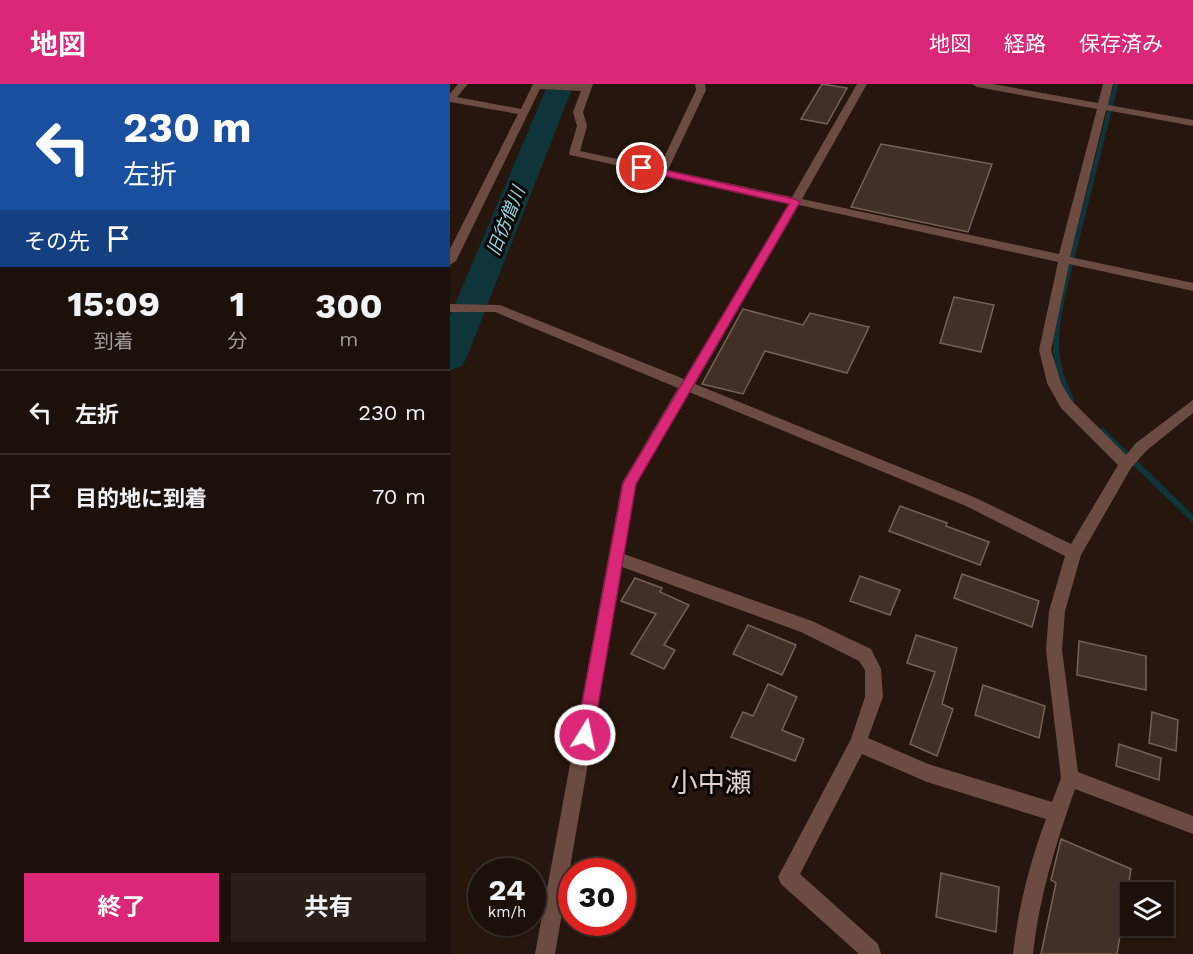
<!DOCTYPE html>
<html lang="ja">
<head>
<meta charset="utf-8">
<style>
  :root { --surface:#1c100a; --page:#291e18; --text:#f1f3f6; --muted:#a09d9c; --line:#3a302b; --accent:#db2777 }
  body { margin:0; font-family:"Work Sans","Noto Sans JP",sans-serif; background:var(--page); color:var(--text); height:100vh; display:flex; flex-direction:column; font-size:22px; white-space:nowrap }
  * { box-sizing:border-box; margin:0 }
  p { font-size:20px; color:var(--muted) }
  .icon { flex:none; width:33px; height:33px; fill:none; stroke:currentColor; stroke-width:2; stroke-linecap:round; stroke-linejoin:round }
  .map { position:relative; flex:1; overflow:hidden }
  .details { display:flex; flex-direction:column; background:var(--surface); width:450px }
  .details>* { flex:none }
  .top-card { background:#1a4fa0; color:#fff; overflow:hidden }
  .controls { position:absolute; left:670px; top:798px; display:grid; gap:12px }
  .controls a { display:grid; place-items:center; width:54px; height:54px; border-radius:0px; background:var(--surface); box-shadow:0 2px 4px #0004,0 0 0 2px var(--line); font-size:30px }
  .speed { position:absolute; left:18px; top:774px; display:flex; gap:12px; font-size:30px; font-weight:700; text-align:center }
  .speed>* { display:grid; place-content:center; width:78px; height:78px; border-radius:50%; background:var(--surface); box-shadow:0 2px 4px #0004,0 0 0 2px var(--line); line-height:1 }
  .speed small { font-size:15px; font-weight:400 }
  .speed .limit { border:9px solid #d22; background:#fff; color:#111 }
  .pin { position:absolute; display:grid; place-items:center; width:51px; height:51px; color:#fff; margin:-26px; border:3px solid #fff; border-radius:50%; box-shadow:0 2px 6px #0007 }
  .me { position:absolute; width:66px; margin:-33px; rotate:10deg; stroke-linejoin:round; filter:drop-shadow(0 0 4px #0008) }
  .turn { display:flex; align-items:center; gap:21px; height:126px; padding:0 24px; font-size:27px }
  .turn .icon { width:78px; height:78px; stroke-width:2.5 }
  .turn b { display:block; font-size:42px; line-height:51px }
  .then { display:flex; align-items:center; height:57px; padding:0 24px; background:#0003; gap:12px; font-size:22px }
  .eta { display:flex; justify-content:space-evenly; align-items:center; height:102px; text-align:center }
  .eta b { font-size:36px; font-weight:700; line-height:42px }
  .action { display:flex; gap:12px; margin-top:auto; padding:12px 24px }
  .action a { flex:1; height:69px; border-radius:0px; background:var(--accent); color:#fff; font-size:24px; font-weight:700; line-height:69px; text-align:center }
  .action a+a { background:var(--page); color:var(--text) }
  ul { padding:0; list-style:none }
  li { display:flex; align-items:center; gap:18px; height:84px; padding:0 24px; border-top:2px solid var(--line) }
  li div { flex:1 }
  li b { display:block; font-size:22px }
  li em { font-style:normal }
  header { display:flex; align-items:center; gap:36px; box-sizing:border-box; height:84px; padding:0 30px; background:var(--accent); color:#fff }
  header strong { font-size:28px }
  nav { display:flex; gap:33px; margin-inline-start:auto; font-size:21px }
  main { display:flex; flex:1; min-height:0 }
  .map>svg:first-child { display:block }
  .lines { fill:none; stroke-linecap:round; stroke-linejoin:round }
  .stream-far1 { stroke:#0f343a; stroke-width:4.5 }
  .stream { stroke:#0f343a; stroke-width:6 }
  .river { fill:#0f343a; fill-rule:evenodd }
  .building { fill:#413026; stroke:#766257; stroke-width:1.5 }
  .minor { fill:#6c4c42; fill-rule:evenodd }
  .route { fill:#db2777; stroke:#8e194d; stroke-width:1.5 }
  .labels { text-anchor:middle; stroke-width:6; stroke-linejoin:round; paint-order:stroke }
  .far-water-label { font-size:18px; font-style:italic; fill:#92d8e4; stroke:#0a0402 }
  .near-quarter-label { font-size:27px; fill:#dcd0ca; stroke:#0a0402 }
</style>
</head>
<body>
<header>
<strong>地図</strong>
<nav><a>地図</a><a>経路</a><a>保存済み</a></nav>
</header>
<main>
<section class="details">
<div class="top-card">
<div class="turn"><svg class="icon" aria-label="left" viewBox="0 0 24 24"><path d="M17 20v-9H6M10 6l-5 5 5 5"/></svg><div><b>230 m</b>左折</div></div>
<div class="then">その先<svg class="icon" aria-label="arrive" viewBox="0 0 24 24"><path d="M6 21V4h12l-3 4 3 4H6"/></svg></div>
</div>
<div class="eta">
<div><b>15:09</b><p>到着</p></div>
<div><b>1</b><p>分</p></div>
<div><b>300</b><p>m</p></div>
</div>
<ul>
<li><svg class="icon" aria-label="left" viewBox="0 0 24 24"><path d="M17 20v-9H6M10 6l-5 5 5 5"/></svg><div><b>左折</b></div><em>230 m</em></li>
<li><svg class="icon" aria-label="arrive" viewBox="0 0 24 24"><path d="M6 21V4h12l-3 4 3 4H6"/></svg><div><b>目的地に到着</b></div><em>70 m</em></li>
</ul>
<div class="action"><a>終了</a><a>共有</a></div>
</section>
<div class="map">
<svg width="743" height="870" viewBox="0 0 743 870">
  <rect width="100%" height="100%" fill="#26160d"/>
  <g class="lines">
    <path class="stream-far1" d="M611,219L666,0"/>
    <path class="stream" d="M611,218C603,258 603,279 621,316
      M652,347L743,435"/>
    <path class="river" d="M98,0H124L17,273L12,282L0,286V232Z"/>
  </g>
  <path class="building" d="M372,0L397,4L377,40L351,35Z
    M431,60L542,80L518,148L401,123Z
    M504,213L544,221L531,268L490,259Z
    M293,225L353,241L360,229L419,243L397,289L315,267L293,310L252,300Z
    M450,422L497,439L496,442L539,458L530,481L439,447Z
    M512,490L589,517L582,543L504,514Z
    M410,492L450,506L440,531L400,517Z
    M185,494L212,504L210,508L239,521L214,561L225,566L214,585L181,570L206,530L171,517Z
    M298,541L346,561L332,591L283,570Z
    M466,551L507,564L492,620L503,625L487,672L460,660L485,588L457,579Z
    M629,557L696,572V606L627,591Z
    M318,600L347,613L332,646L354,655L345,677L281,653L293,628L303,632Z
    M533,601L595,622L589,654L525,631Z
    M702,628L728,636L726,667L699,659Z
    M669,660L711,674L709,696L666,682Z
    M611,755L681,785L667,870H591L606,799L601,796Z
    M491,789L549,803L546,848L486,833Z"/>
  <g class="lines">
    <path class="minor" d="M8,0H18L7,13L71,25L83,0H143L133,28L137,42L130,67L209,84L246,6L245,0H255L256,6L218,86L342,113L407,0H417L352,115L609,170L647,25L527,3L522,0H543L648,19L653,0H663L658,21L743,36V42L656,26L620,173L743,199V207L619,180L601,266L611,299L621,316L676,371L686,359L743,316V329L696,367L681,384L631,471L615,527L612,566L628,688L743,732V750L625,705C606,759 589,813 583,870H563C568,824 580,778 596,735L477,698L412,670L350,790L428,860L431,870H409L331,800L328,793L401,655L415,613V586L409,577L351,548L172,483L105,870H85L172,399L228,304L45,228H0V220L50,221L234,295L339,119L120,71L119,69L127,42L123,28L131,7L90,5L6,177L0,181V165L68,30L0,18V10ZM349,121L608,178L589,266L597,299L611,324L668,381L621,460L526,414L245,300ZM239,308L516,422L615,472L599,527L596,566L611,694L602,718L478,680L418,654L433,613L431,585L421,565L362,537L174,470L186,400Z"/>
  </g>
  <path class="route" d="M192,81L345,115L350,118L186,400L143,651L140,657L135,660L129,657L126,651L173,399L339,120L188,86L187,84Z"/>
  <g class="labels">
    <g class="far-water-label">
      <text transform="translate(56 137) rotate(-68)" y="6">旧彷僧川</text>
    </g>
    <g class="near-quarter-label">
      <text x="261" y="708">小中瀬</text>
    </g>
  </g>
</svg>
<div class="controls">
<a><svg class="icon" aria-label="layers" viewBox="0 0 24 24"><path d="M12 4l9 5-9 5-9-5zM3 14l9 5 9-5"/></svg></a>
</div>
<div class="speed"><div>24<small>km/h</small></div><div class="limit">30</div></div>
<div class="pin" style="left:192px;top:84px;background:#d93025"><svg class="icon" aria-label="arrive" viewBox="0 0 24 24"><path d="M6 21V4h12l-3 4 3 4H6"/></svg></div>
<svg class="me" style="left:135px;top:651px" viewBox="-20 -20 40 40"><circle r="17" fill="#db2777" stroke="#fff" stroke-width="3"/><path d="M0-11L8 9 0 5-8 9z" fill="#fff"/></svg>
</div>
</main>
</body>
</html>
